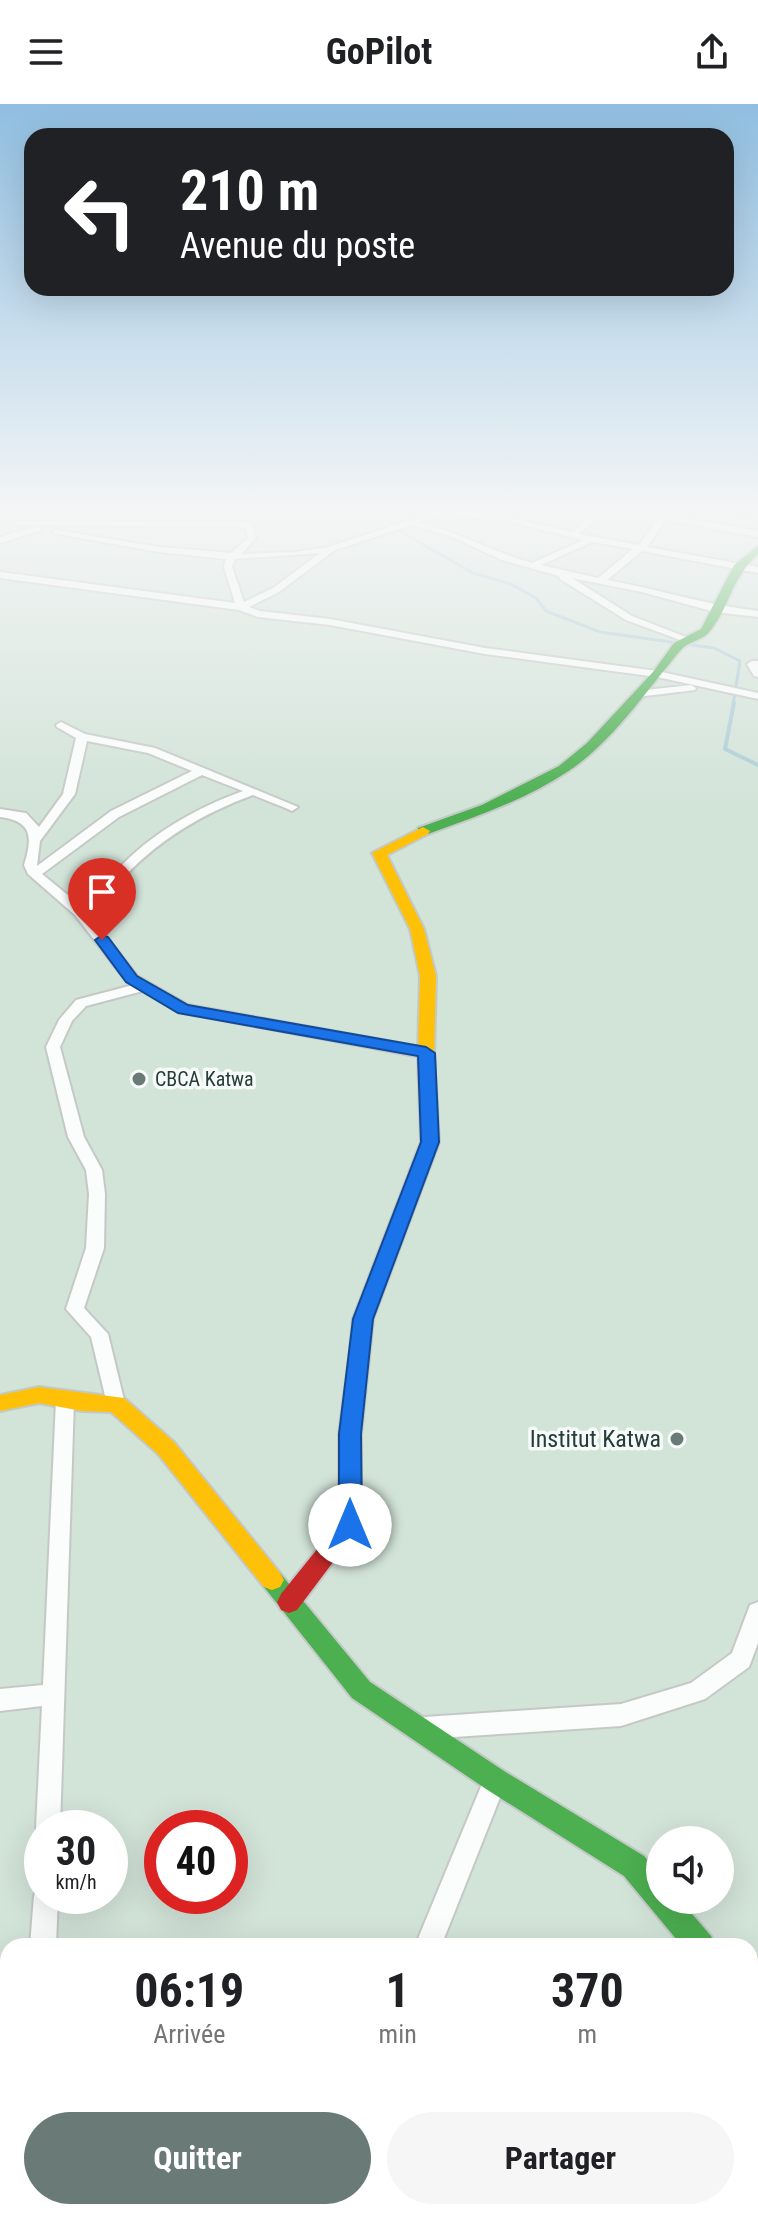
<!DOCTYPE html>
<html lang="fr">
<head>
<meta charset="utf-8">
<style>
  :root { --surface:#fff; --page:#f6f6f6; --text:#202124; --muted:#757577; --accent:#6a7a77 }
  body { margin:0; font-family:"Roboto Condensed",sans-serif; background:var(--page); color:var(--text); height:100vh; display:flex; flex-direction:column; font-size:30px; white-space:nowrap }
  * { box-sizing:border-box; margin:0 }
  p { font-size:26px; color:var(--muted) }
  .icon { flex:none; width:44px; height:44px; fill:none; stroke:currentColor; stroke-width:2; stroke-linecap:round; stroke-linejoin:round }
  .map { position:relative; flex:1; overflow:hidden }
  .sheet { position:absolute; left:0px; top:1834px; width:758px; height:282px; display:flex; flex-direction:column; background:var(--surface); border-radius:24px 24px 0 0; box-shadow:0 8px 32px #0002 }
  .sheet>* { flex:none }
  .banner { position:absolute; left:24px; top:24px; width:710px; height:168px; border-radius:24px; box-shadow:0 8px 32px #0002; background:#202124; color:#fff; overflow:hidden }
  .fabs { position:absolute; left:646px; top:1722px; display:grid; gap:16px }
  .fabs a { display:grid; place-items:center; width:88px; height:88px; border-radius:50%; background:var(--surface); box-shadow:0 8px 32px #0002; font-size:40px }
  .speed { position:absolute; left:24px; top:1706px; display:flex; gap:16px; font-size:40px; font-weight:700; text-align:center }
  .speed>* { display:grid; place-content:center; width:104px; height:104px; border-radius:50%; background:var(--surface); box-shadow:0 8px 32px #0002; line-height:1 }
  .speed small { font-size:20px; font-weight:400 }
  .speed .limit { border:12px solid #d22; background:#fff; color:#111 }
  .pin { position:absolute; display:grid; place-items:center; width:68px; height:68px; color:#fff; margin:-82px -34px; border-radius:50% 50% 50% 0; rotate:-45deg; box-shadow:0 0 8px #0007 }
  .pin .icon { rotate:45deg }
  .me { position:absolute; width:88px; margin:-44px; rotate:0deg; stroke-linejoin:round; filter:drop-shadow(0 0 6px #0008) }
  .turn { display:flex; align-items:center; gap:28px; height:168px; padding:0 24px; font-size:36px }
  .turn .icon { width:104px; height:104px; stroke-width:2.5 }
  .turn b { display:block; font-size:56px; line-height:68px }
  .eta { display:flex; justify-content:space-evenly; align-items:center; height:136px; text-align:center }
  .eta b { font-size:48px; font-weight:700; line-height:56px }
  .primary-button { display:flex; gap:16px; margin-top:auto; padding:16px 24px }
  .primary-button a { flex:1; height:92px; border-radius:48px; background:var(--accent); color:#fff; font-size:32px; font-weight:700; line-height:92px; text-align:center }
  .primary-button a+a { background:var(--page); color:var(--text) }
  header { display:flex; justify-content:space-between; align-items:center; height:104px; padding:0 24px; background:var(--surface); font-size:36px; font-weight:700 }
  .map>svg:first-child { display:block }
  .green { fill:#d2e3d8; fill-rule:evenodd }
  .lines { fill:none; stroke-linecap:round; stroke-linejoin:round }
  .stream-far1 { stroke:#adccd5; stroke-width:3 }
  .stream { stroke:#adccd5; stroke-width:4 }
  .street-casing { stroke:#c4c9c7; stroke-width:4 }
  .fast-casing { stroke:#c3c9c7; stroke-width:4 }
  .slow-casing { stroke:#c3c9c7; stroke-width:4 }
  .jam-casing { stroke:#c3c9c7; stroke-width:4 }
  .street { fill:#fbfcfc; fill-rule:evenodd }
  .fast { fill:#4caf50; fill-rule:evenodd }
  .slow { fill:#ffc107; fill-rule:evenodd }
  .jam { fill:#c62828; fill-rule:evenodd }
  .route { fill:#1a73e8; stroke:#114b97; stroke-width:2 }
  .poi-dot { fill:#6a7a77; stroke:#f6faf8; stroke-width:3 }
  .labels { text-anchor:middle; stroke-width:7; stroke-linejoin:round; paint-order:stroke }
  .poi-label { font-size:20px; fill:#263d39; stroke:#f6faf8; text-anchor:start }
  .near-poi-label { font-size:24px; fill:#263d39; stroke:#f6faf8; text-anchor:end }
</style>
</head>
<body>
<header><svg class="icon" aria-label="menu" viewBox="0 0 24 24"><path d="M4 6h16M4 12h16M4 18h16"/></svg>GoPilot<svg class="icon" aria-label="share" viewBox="0 0 24 24"><path d="M12 15V3M7 8l5-5 5 5M5 13v7h14v-7"/></svg></header>
<div class="map">
<svg width="758" height="2115" viewBox="0 0 758 2115">
  <rect width="100%" height="100%" fill="#e7ecea"/>
  <path class="green" d="M0,406H758V2115H0ZM42,1724H110V1792H42ZM162,1724H230V1792H162ZM660,1736H720V1796H660ZM8,1842H750V2108H8Z"/>
  <g class="lines">
    <path class="stream-far1" d="M389,406L391,419L396,425L473,469L511,480L536,494L546,507L600,528L714,544L740,557L733,601
      M708,406L758,416"/>
    <path class="stream" d="M734,599L725,645L758,661"/>
    <g class="street-casing">
      <path id="street" d="M441,406L502,412L572,428L596,406H605L579,430L639,441L658,415L618,406L661,410L670,407L674,409L670,412L758,427V433L666,416L647,443L758,463V469L642,447L607,476C658,485 706,501 758,507V513L715,508L642,488L572,474L632,512L691,535L683,537L626,516L560,475L559,472L502,456L450,432L412,421L335,446L279,488L249,503L260,507L330,515L485,544L657,567L758,589V595L657,573L485,550L330,521L258,513L239,506L0,474V468L235,499L224,463L226,455L159,448L52,429L56,426L159,443L231,449L248,434L245,423L16,421L12,419L16,417L248,418L252,421L256,434L241,450L295,448L328,443ZM444,411L502,416L583,436L532,459C494,448 459,429 421,418ZM592,438L633,445L598,474L541,461ZM320,449L273,484L244,498L232,463L235,455Z
        M36,422L40,425L39,427L0,439V433Z
        M752,557H758V573L754,572L747,560Z
        M691,581L696,584L695,586L637,593L632,590L637,587Z
        M61,618L85,630L155,644L298,703L292,707L288,705L253,691C204,709 161,734 125,772H117V766C152,729 194,705 243,687L202,671L119,713L42,770L85,805L137,872L188,901L426,944L433,949L426,954L184,909L143,887L86,902L72,917L60,943L84,1033L102,1066L105,1090L104,1144L84,1204L108,1230L125,1300L123,1305L116,1307L109,1305L107,1300L91,1233L66,1205L86,1144L89,1090L86,1066L68,1033L46,943L59,916L76,896L133,881L127,878L75,811L28,770L24,761C33,733 32,717 0,713V705L26,709L39,723L63,690L76,634L57,623L56,621ZM87,637L148,649L192,667L111,707L37,762L40,737L75,690Z
        M65,1289L72,1291L74,1296L60,1724H42V1734L36,1724L42,1602L0,1607V1585L43,1581L56,1296L58,1291Z
        M758,1498V1539L749,1563L705,1595L621,1622L425,1635L417,1632L414,1624L417,1616L425,1613L621,1600L691,1579L732,1549L750,1501Z
        M495,1665L503,1668L507,1676L441,1842H415L487,1668Z
        M42,1781V1792H58L56,1842H30L34,1792L37,1783Z
        M16,2108H44V2115H16Z
        M167,2108H237L240,2115H164Z
        M309,2108H337L334,2115H306Z
        M560,2108H588L585,2115H557Z"/>
    </g>
    <g class="fast-casing">
      <path id="fast" d="M758,442V450C730,476 730,503 710,527C703,537 687,537 680,547C645,588 613,638 567,668C525,696 475,713 428,730H418V724L482,701L559,662L587,639L653,568L674,539L701,525L734,461Z
        M272,1466L280,1469L370,1578L504,1667L644,1752L660,1771V1796H680L711,1832L715,1842H682L624,1772L486,1685L352,1594L264,1483L260,1476L264,1469Z
        M750,1883L758,1887V1922L750,1918Z"/>
    </g>
    <g class="slow-casing">
      <path id="slow" d="M423,723L430,727L428,730L387,751L424,825L436,872L434,949L439,1038L373,1215L369,1254L366,1260L359,1262L352,1260L349,1254L353,1215L421,1038L418,949L420,872L410,825L372,749Z
        M39,1283L124,1294L174,1338L280,1469L284,1476L280,1483L272,1486L264,1483L158,1350L111,1308L82,1307L39,1299L0,1307V1291Z"/>
    </g>
    <g class="jam-casing">
      <path id="jam" d="M359,1246L366,1248L369,1254L361,1330V1421L297,1506L289,1509L281,1506L277,1498L281,1490L339,1418V1330L349,1254L352,1248Z"/>
    </g>
    <use href="#street" class="street"/>
    <use href="#fast" class="fast"/>
    <use href="#slow" class="slow"/>
    <use href="#jam" class="jam"/>
  </g>
  <linearGradient id="sky" x2="0" y2="1"><stop stop-color="#90bee0"/><stop offset="0.58" stop-color="#f4f6f6"/><stop offset="1" stop-color="#f4f6f6" stop-opacity="0"/></linearGradient>
  <rect width="758" height="702" fill="url(#sky)"/>
  <path class="route" d="M102,831L108,833L137,872L188,901L426,943L435,949L439,1038L373,1215L361,1330L362,1421L358,1428L350,1431L342,1428L339,1421V1330L353,1215L421,1038L418,952L178,909L126,878L95,836Z"/>
  <g class="poi-dot">
    <circle cx="139" cy="975" r="8"/>
    <circle cx="677" cy="1335" r="8"/>
  </g>
  <g class="labels">
    <g class="poi-label">
      <text x="155" y="982">CBCA Katwa</text>
    </g>
    <g class="near-poi-label">
      <text x="661" y="1343">Institut Katwa</text>
    </g>
  </g>
</svg>
<div class="fabs">
<a><svg class="icon" aria-label="sound" viewBox="0 0 24 24"><path d="M4 9h4l5-4v14l-5-4H4zM17 9q2 3 0 6"/></svg></a>
</div>
<div class="speed"><div>30<small>km/h</small></div><div class="limit">40</div></div>
<div class="pin" style="left:102px;top:836px;background:#d93025"><svg class="icon" aria-label="arrive" viewBox="0 0 24 24"><path d="M6 21V4h12l-3 4 3 4H6"/></svg></div>
<svg class="me" style="left:350px;top:1421px" viewBox="-20 -20 40 40"><circle r="19" fill="#fff"/><path d="M0-13L10 11 0 6-10 11z" fill="#1a73e8"/></svg>
<div class="banner">
<div class="turn"><svg class="icon" aria-label="left" viewBox="0 0 24 24"><path d="M17 20v-9H6M10 6l-5 5 5 5"/></svg><div><b>210 m</b>Avenue du poste</div></div>
</div>
<section class="sheet">
<div class="eta">
<div><b>06:19</b><p>Arrivée</p></div>
<div><b>1</b><p>min</p></div>
<div><b>370</b><p>m</p></div>
</div>
<div class="primary-button"><a>Quitter</a><a>Partager</a></div>
</section>
</div>
</body>
</html>
